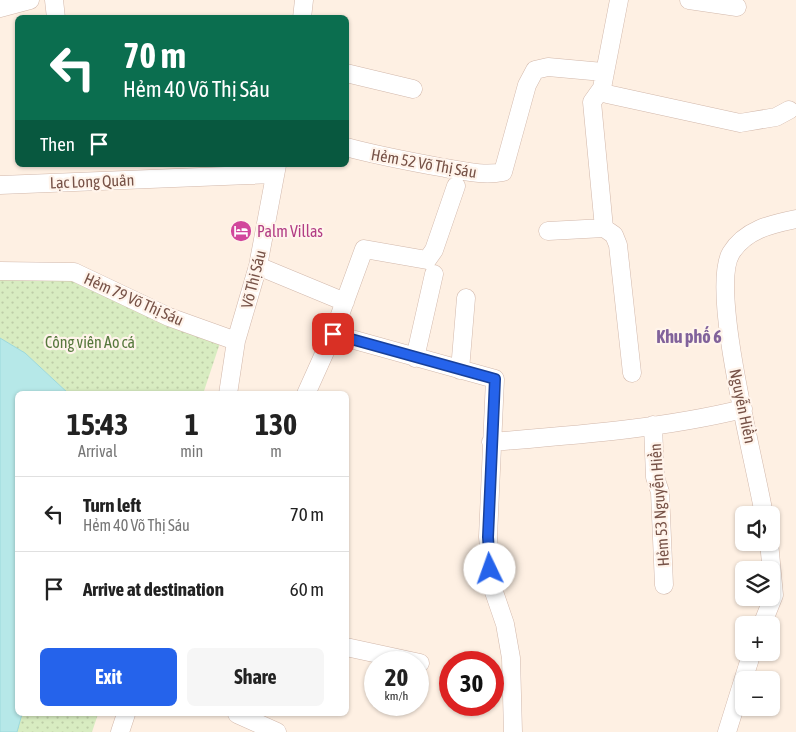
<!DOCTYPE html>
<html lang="en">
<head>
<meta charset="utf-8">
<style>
  :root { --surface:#fff; --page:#f6f6f6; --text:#222; --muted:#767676; --line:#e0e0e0; --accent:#2563eb }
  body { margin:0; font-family:"Asap Condensed",sans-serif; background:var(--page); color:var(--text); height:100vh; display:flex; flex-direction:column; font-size:19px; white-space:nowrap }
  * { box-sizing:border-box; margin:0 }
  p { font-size:16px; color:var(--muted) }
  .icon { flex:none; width:28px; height:28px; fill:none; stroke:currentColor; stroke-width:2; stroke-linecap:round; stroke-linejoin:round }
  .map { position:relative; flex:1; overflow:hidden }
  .sheet { position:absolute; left:15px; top:391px; width:334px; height:325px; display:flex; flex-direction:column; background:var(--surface); border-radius:8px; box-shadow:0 1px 4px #0004 }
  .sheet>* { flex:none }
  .hud { position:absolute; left:15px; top:15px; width:334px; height:152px; border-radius:8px; box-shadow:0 1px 4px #0004; background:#0b6e4f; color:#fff; overflow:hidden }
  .fabs { position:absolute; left:735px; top:506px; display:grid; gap:10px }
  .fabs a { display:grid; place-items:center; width:45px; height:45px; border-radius:8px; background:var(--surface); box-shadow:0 1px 4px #0004; font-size:25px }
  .speed { position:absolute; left:364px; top:651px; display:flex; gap:10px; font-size:25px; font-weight:700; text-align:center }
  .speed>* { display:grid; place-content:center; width:65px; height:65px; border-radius:50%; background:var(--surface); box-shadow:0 1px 4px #0004; line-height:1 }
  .speed small { font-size:12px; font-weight:400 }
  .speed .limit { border:8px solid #d22; background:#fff; color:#111 }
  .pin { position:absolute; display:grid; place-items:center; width:42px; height:42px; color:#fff; margin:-21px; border-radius:10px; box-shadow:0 2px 8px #0006 }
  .me { position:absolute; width:55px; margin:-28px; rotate:357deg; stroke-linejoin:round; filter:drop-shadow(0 0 4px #0008) }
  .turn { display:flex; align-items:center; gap:18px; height:105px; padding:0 25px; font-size:22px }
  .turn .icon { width:65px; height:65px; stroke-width:2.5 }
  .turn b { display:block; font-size:35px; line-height:42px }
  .then { display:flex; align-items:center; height:48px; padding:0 25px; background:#0003; gap:10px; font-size:19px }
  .eta { display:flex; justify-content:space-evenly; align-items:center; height:85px; text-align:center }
  .eta b { font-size:30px; font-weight:700; line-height:35px }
  .button { display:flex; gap:10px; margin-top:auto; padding:10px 25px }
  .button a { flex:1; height:58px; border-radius:8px; background:var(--accent); color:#fff; font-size:20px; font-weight:700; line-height:58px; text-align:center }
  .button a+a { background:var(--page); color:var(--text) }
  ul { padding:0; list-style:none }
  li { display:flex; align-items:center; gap:15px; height:75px; padding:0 25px; border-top:1px solid var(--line) }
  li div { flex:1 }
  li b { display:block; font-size:19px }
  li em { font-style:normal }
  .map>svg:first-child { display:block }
  .grass { fill:url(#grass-dots) }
  .water { fill:#b6e8e8; stroke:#9cd9db }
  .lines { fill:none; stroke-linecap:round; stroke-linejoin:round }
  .minor-casing { stroke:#d2b8ab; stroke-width:19 }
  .minor { stroke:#fff; stroke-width:18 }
  .route-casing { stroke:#184099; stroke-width:12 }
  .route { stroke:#2563eb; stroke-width:9 }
  .labels { text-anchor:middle; stroke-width:4.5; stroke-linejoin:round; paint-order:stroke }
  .street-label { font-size:16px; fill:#775247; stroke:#fff4eb }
  .hotel-label { font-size:16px; fill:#b23c85; stroke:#fff4eb; text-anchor:start }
  .park-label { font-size:16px; fill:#56783c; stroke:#fff4eb }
  .neighbourhood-label { font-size:18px; font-weight:bold; fill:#81629b; stroke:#fff4eb }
</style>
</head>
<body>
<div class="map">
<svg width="796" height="732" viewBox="0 0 796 732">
  <defs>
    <pattern id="grass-dots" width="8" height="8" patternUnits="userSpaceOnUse" patternTransform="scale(1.25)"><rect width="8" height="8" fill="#d8ecc1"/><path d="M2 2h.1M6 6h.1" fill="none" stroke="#bdcca7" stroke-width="1.8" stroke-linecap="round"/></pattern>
  </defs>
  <rect width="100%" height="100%" fill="#fef0e3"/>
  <path class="grass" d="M74,279L220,343L203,394H69L25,353L0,338V280Z
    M18,714H98L92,732H12Z"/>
  <path class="water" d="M0,338L25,353L69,394H18V714H22L17,732H0Z"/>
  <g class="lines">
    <g class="minor-casing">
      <path id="minor" d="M54,0L56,18
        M619,0L602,88L607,94L740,123L776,117L789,110
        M689,0L737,7
        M0,8L30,0
        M302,18L304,0
        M346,73L413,89
        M602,88L592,102L604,228
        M346,147C379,156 412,162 445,168C464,171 484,176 503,172L527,85L535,70L548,67L603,72
        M0,185L275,174
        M548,231L604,228L614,235L618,245L632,373
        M258,266L345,302
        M0,271L74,272L169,317L236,341
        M333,334L495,379L488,537L493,589L505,624L511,658L513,732
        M415,358L434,274
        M460,370L466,298
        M228,394L236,341L258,266L277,165
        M306,394L333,334L364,249L427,260L434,250L456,186
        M653,425L655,477L660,492L664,585
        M491,442C575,435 661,429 743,409
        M764,515C756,466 709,289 731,253C745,230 771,224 796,219
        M762,625L774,595L769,542
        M346,647L420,663
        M237,714L277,732
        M120,732L126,714
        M727,732L752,652"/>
    </g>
    <use href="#minor" class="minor"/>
  </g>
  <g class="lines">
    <g class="route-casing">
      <path id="route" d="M333,334L495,379L488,537L490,569"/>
    </g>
    <use href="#route" class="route"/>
  </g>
  <defs>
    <g id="hotel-disc" transform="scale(1.125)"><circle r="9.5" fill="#d1479c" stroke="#fff4eb"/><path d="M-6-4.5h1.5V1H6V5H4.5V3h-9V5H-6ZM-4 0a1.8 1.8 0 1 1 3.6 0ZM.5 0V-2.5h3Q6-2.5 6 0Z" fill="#fff"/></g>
  </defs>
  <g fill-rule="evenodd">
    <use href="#hotel-disc" x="241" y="231"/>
  </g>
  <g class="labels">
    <g class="street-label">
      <text transform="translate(424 163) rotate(10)" y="6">Hẻm 52 Võ Thị Sáu</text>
      <text transform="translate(92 181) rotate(-2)" y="6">Lạc Long Quân</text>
      <text transform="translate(253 279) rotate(-76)" y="6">Võ Thị Sáu</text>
      <text transform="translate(134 299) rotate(24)" y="6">Hẻm 79 Võ Thị Sáu</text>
      <text transform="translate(743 406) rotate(78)" y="6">Nguyễn Hiền</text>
      <text transform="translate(659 505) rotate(-94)" y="6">Hẻm 53 Nguyễn Hiền</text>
    </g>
    <g class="hotel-label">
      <text x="257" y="237">Palm Villas</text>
    </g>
    <g class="park-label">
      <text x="90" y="348">Công viên Ao cá</text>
    </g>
    <g class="neighbourhood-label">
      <text x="689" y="343">Khu phố 6</text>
    </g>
  </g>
</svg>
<div class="fabs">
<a><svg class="icon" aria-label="sound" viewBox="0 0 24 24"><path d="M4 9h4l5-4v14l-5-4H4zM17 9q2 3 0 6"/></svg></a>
<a><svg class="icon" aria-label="layers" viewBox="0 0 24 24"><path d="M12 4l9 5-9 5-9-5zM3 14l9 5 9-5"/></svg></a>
<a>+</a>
<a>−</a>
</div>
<div class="speed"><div>20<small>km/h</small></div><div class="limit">30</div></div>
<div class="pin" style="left:333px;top:334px;background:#d93025"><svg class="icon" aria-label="arrive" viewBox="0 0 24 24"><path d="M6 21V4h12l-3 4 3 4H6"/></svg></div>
<svg class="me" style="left:490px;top:569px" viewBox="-20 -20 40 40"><circle r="19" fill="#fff"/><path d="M0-13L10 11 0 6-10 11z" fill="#2563eb"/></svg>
<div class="hud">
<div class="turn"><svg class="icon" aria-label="left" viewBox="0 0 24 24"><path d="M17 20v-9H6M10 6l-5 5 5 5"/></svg><div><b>70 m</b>Hẻm 40 Võ Thị Sáu</div></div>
<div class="then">Then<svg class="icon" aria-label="arrive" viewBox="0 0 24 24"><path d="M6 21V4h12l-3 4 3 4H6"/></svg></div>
</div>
<section class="sheet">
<div class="eta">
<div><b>15:43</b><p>Arrival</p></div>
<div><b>1</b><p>min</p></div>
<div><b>130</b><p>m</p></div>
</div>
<ul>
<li><svg class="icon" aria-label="left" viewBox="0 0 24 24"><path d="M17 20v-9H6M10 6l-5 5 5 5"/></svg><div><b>Turn left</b><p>Hẻm 40 Võ Thị Sáu</p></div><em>70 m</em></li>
<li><svg class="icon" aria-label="arrive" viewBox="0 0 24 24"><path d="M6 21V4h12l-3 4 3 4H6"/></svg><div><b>Arrive at destination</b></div><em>60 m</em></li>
</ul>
<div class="button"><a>Exit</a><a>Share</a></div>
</section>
</div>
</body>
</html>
